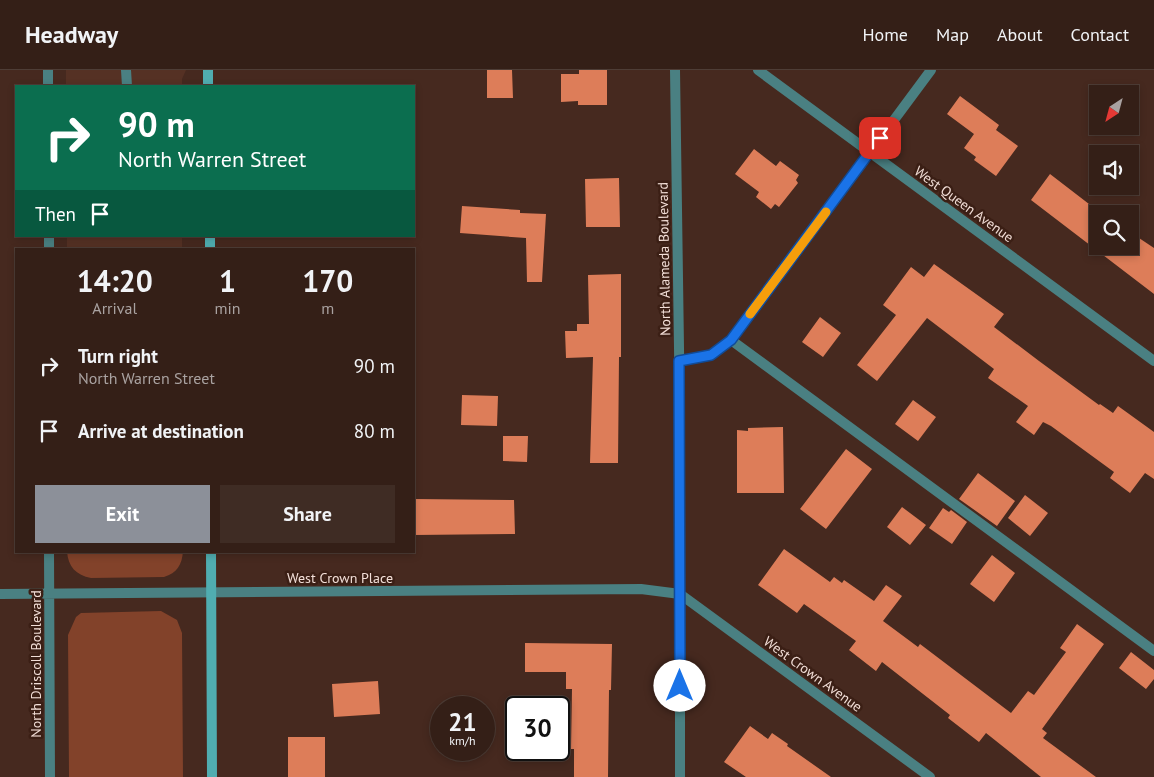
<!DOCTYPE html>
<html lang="en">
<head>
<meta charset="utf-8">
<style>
  :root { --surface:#341f17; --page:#3f2c24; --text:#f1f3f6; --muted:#a9a2a1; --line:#4e3d36; --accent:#8c9099 }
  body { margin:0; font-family:"PT Sans",sans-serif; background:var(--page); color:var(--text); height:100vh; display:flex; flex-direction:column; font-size:19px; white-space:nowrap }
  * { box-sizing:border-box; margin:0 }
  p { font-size:16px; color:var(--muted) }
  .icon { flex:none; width:28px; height:28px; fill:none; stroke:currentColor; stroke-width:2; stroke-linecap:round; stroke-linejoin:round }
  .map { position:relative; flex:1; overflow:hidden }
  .panel { position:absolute; left:15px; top:178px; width:400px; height:305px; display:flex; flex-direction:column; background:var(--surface); border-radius:0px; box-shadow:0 2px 8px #0003,0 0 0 1px var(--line) }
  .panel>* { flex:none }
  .guide { position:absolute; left:15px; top:15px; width:400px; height:152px; border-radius:0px; box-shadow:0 2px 8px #0003,0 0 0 1px var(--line); background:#0b6e4f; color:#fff; overflow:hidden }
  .needle { width:32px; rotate:216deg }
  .buttons { position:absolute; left:1089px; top:15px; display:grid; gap:10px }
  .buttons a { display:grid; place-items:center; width:50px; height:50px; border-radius:0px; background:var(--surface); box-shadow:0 2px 8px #0003,0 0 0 1px var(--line); font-size:25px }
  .speed { position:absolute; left:430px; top:626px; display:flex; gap:10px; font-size:25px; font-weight:700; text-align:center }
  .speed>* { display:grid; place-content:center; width:65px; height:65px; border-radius:50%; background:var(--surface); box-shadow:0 2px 8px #0003,0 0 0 1px var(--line); line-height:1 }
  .speed small { font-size:12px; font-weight:400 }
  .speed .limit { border:2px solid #111; border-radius:8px; background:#fff; color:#111 }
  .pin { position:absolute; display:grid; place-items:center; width:42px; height:42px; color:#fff; margin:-21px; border-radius:10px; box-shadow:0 2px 8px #0006 }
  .me { position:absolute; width:55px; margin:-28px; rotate:0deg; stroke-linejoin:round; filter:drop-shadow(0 0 4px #0008) }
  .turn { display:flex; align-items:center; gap:18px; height:105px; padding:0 20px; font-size:22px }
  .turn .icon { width:65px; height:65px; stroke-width:2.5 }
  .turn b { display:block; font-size:35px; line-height:42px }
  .then { display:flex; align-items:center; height:48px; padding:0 20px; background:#0003; gap:10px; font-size:19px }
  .eta { display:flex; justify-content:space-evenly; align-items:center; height:85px; text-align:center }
  .eta b { font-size:30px; font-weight:600; line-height:35px }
  .button { display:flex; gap:10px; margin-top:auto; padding:10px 20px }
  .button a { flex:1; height:58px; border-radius:0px; background:var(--accent); color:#fff; font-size:20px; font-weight:600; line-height:58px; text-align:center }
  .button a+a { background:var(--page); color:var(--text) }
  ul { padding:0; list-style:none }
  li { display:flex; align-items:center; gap:15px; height:65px; padding:0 20px }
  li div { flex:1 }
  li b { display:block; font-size:19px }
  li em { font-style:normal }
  header { display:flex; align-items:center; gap:30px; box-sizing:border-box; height:70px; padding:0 25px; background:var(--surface); border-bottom:1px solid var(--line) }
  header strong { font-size:24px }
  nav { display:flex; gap:28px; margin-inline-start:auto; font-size:18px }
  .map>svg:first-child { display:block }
  .built { fill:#553124 }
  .green { fill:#82422a }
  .building { fill:#dd7d59 }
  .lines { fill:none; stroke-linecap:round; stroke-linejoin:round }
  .service { stroke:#4a8082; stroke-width:10 }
  .minor { stroke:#4a8082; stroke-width:10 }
  .secondary { stroke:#50adb0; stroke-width:10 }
  .route-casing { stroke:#114b97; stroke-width:12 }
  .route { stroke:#1a73e8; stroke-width:9 }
  .slow { stroke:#f59e0b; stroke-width:9 }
  .labels { text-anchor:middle; stroke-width:5; stroke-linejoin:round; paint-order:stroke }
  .street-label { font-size:14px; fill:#f2ded7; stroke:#3b1f15 }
</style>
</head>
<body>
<header>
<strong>Headway</strong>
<nav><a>Home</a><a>Map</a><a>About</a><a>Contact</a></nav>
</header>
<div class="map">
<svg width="1154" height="707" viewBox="0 0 1154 707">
  <rect width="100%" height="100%" fill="#46291f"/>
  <path class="built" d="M66,0H186L182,9V16H66Z
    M67,166H182V179H67Z"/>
  <path class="green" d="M67,481H183C182,495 177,503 164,507L91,508C76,505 68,497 67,481Z
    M161,541L177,550L182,563L183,707H69L68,565L76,547L81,543Z"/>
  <path class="building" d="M487,0H512L513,28H487Z
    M579,0H607V35H578V31L561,32V4H579Z
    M960,26L999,55L996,60L1018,76L996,106L974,90L976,87L964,78L974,64L947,44Z
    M754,79L776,96L780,91L799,105L796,110L798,113L779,137L775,134L771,139L756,127L759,122L735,104Z
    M1050,104L1102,144H1098V176H1130V162L1154,178V224L1031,130Z
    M619,108L620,157H586L585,109Z
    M462,136L520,140V143L546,144L542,212H527L526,168L460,163Z
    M934,194L1004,244L994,257L1039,291L1099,335L1100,334L1113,343L1118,336L1154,362V409L1145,403L1130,423L1110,408L1114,402L1051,356L1043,352L1034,365L1016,352L1028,336L988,308L994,299L927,248L877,311L857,295L896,245L883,235L911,197L924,207Z
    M621,204V287H619L618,393H590L593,287L566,288L565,261H577V254H589L588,205Z
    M820,247L841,263L823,287L802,272Z
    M462,325L498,326L497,356L461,355Z
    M913,330L936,347L918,371L895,354Z
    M783,357L784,423H737V360L748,361V358Z
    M503,366H528L527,392L503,391Z
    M846,379L872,399L826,459L800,439Z
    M978,403L1015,431L997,456L959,429Z
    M1025,425L1048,443L1030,466L1008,448Z
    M414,429L514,430L515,464L414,465Z
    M902,437L926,455L910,475L887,457Z
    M943,438L949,442L951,440L967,452L952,474L929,458Z
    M784,479L830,512L834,507L842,513L844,510L874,531L886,515L902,526L883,551L918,577L920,574L1011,643L1028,621L1034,625L1066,582L1060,578L1077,554L1104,574L1042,659L1047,663L1043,668L1096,707H1041L986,663L979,672L948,648L950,645L882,592L876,601L849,580L856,571L804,534L797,543L758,515Z
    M992,485L1015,503L994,532L970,514Z
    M525,573L612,574L611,620H609L608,707H574V679H571L572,619H566V602H525Z
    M1131,582L1154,600V609L1146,619L1119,598Z
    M378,611L380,644L334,647L332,614Z
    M750,656L768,669L772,663L788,674L787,676L831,707H746L724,692Z
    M288,667H325V707H288Z"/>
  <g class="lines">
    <path class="service" d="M126,0L127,16
      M731,270L1154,581"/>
    <path class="minor" d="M48,0V16
      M675,0L680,347V707
      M758,0L1154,291
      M49,166V179
      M679,291L711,285L731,270L931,0
      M49,481L50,707
      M0,524L641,519L680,524L930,707"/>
    <path class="secondary" d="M208,0V16
      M210,166V179
      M211,481L212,707"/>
  </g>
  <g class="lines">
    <g class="route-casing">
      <path id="route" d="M680,616L679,291L711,285L731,270L880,68"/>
    </g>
    <use href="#route" class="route"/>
    <path class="slow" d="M750,244L826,142"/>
  </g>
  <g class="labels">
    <g class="street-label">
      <text transform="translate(964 134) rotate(36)" y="5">West Queen Avenue</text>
      <text transform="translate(664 189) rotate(-91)" y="5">North Alameda Boulevard</text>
      <text x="340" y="513">West Crown Place</text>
      <text transform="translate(36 594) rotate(-90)" y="5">North Driscoll Boulevard</text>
      <text transform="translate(813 604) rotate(36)" y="5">West Crown Avenue</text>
    </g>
  </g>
</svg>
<div class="buttons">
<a><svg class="needle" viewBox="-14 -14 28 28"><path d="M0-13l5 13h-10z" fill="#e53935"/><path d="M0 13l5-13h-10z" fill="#a9a2a1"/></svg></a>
<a><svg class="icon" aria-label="sound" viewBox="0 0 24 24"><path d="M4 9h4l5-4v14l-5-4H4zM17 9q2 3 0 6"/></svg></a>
<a><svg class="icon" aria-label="search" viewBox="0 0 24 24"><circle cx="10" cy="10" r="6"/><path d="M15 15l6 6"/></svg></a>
</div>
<div class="speed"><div>21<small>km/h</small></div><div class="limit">30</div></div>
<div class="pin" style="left:880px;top:68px;background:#d93025"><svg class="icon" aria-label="arrive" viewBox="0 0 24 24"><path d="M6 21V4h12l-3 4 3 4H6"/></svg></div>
<svg class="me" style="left:680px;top:616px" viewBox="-20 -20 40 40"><circle r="19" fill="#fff"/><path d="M0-13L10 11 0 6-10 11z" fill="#1a73e8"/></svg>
<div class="guide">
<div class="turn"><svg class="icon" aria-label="right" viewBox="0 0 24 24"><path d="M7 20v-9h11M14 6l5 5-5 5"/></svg><div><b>90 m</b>North Warren Street</div></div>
<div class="then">Then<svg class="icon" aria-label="arrive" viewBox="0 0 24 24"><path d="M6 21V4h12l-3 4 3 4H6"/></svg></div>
</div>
<section class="panel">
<div class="eta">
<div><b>14:20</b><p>Arrival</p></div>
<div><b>1</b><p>min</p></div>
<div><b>170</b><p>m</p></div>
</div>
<ul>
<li><svg class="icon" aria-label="right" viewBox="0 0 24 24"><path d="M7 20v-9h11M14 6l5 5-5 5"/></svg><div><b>Turn right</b><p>North Warren Street</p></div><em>90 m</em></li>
<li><svg class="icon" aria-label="arrive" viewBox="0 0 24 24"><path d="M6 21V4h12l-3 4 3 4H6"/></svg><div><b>Arrive at destination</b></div><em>80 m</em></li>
</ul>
<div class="button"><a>Exit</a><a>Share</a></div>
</section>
</div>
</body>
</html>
